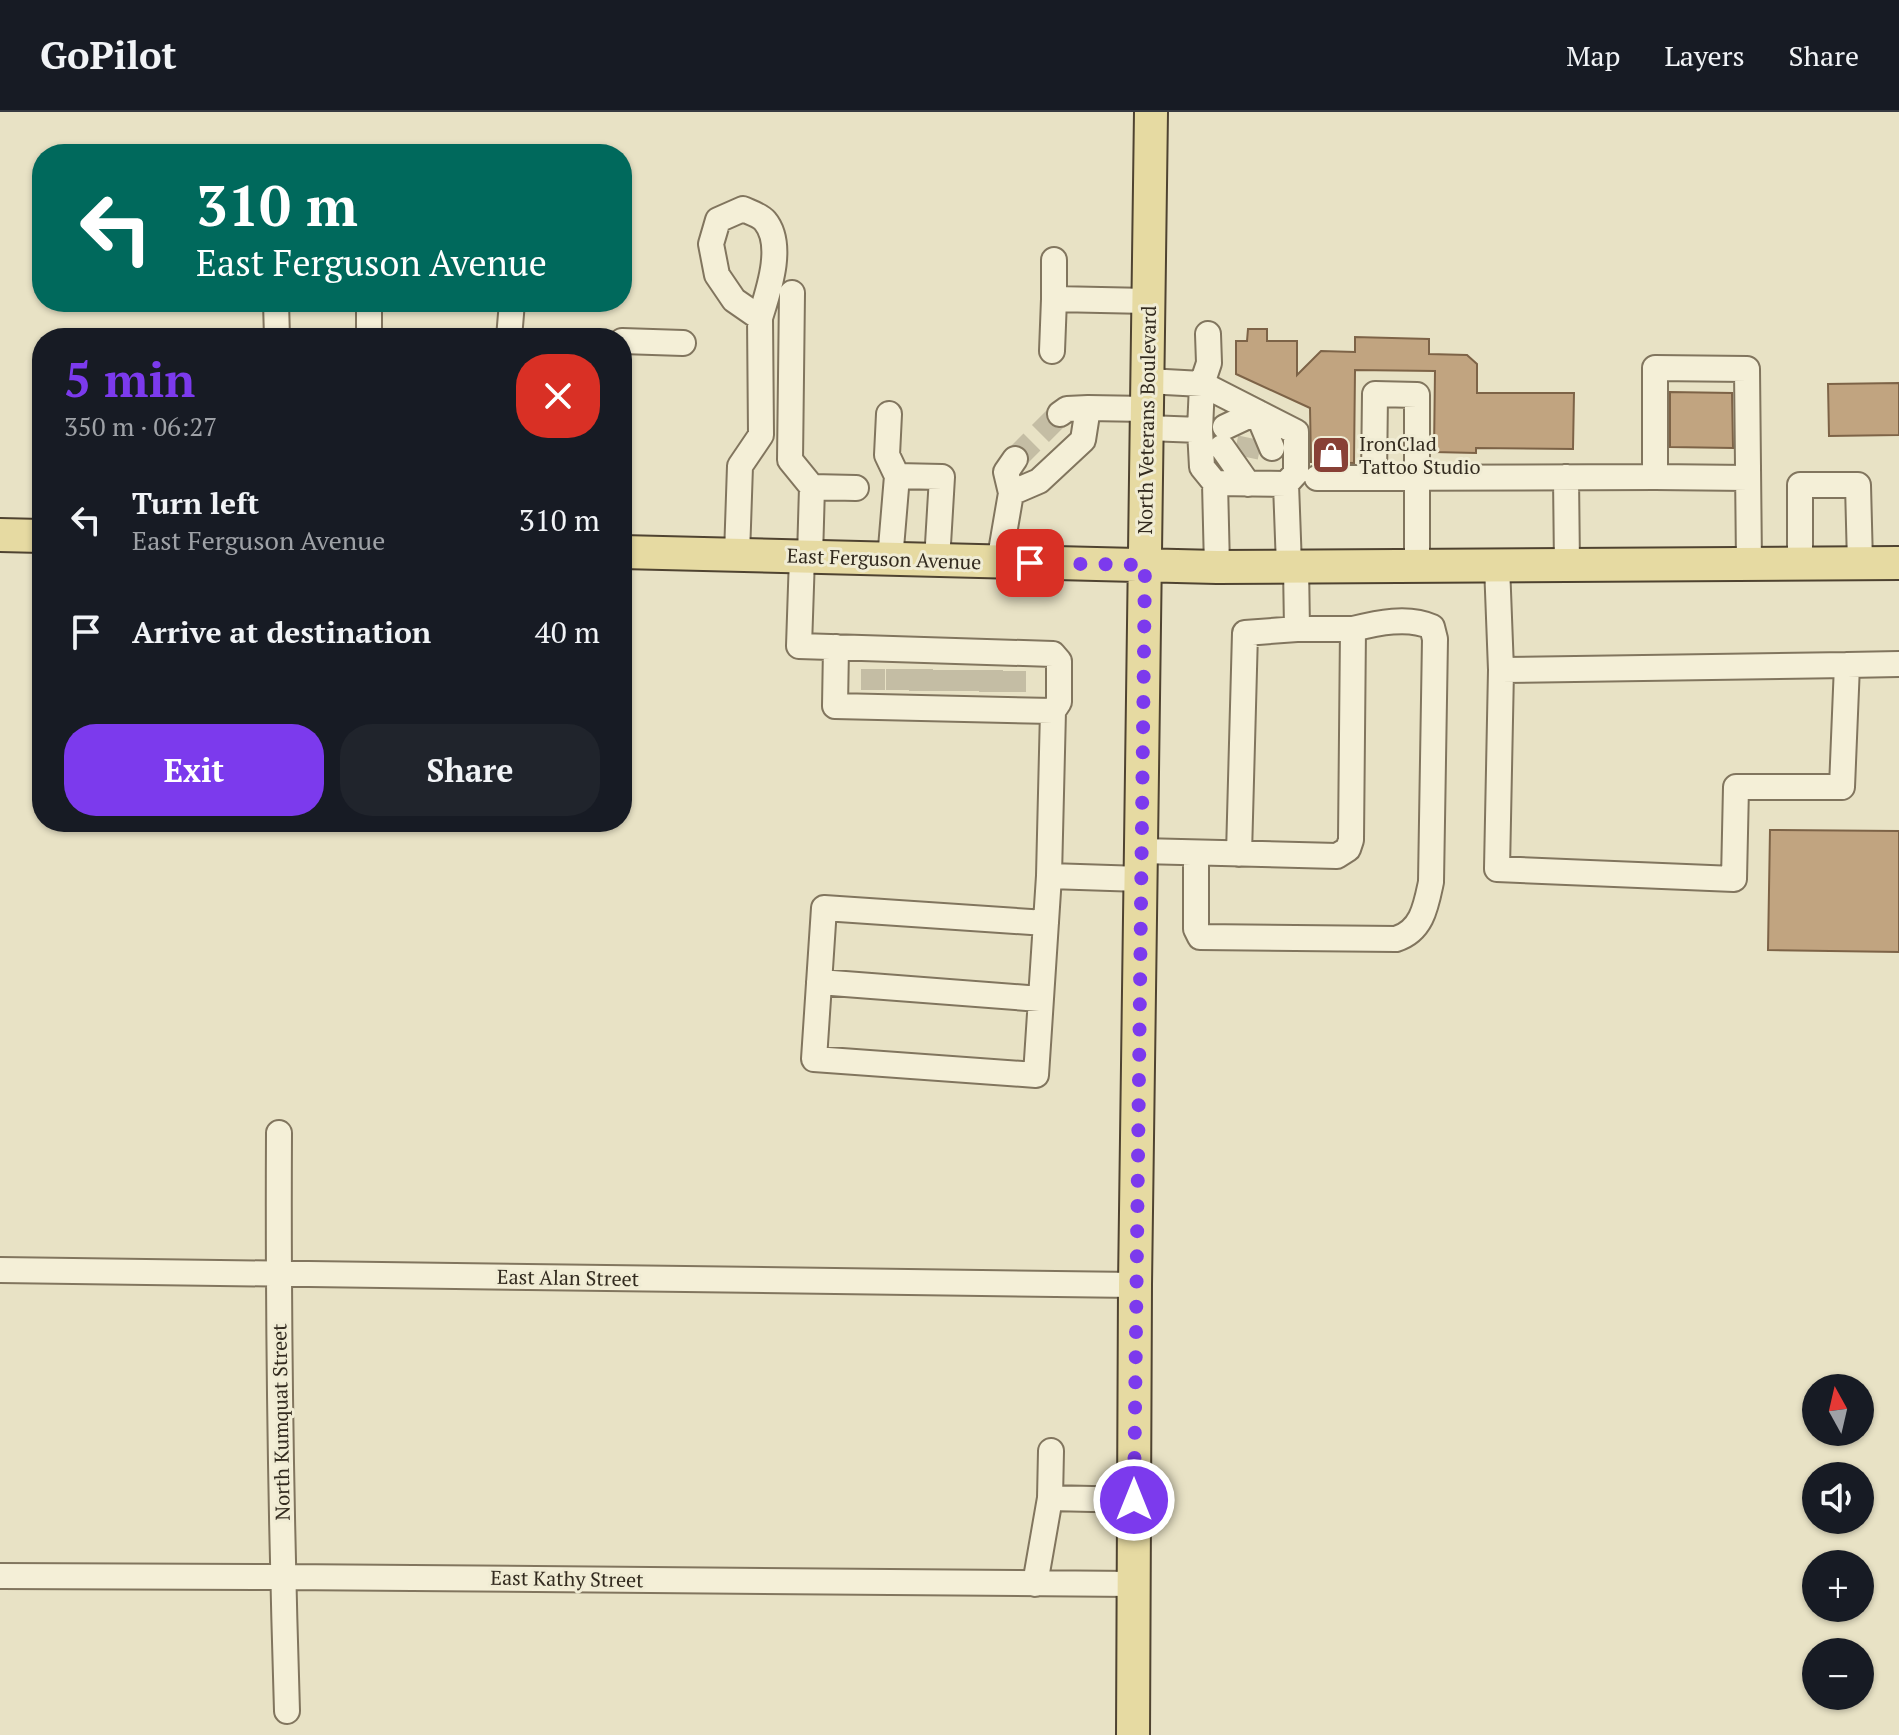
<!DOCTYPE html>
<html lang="en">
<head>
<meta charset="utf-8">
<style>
  :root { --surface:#171b24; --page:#20242c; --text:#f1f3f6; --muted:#9ea1a6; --line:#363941; --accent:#7c3aed }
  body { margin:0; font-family:"PT Serif",serif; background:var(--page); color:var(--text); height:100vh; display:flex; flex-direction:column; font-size:30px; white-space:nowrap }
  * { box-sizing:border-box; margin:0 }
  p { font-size:26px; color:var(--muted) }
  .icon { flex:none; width:44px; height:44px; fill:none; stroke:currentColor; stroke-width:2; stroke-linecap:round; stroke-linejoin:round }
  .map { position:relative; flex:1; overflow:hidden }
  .drawer { position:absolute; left:32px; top:216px; width:600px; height:504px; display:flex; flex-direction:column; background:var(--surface); border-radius:32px; box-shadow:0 2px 6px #0004 }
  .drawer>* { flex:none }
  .banner { position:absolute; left:32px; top:32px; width:600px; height:168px; border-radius:32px; box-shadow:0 2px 6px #0004; background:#00695c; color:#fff; overflow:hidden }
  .needle { width:52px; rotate:352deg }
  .fabs { position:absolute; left:1802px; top:1262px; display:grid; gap:16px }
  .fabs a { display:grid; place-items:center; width:72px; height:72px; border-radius:50%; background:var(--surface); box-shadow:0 2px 6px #0004; font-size:40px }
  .pin { position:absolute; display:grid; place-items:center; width:68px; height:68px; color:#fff; margin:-34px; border-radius:16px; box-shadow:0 4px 12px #0006 }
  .me { position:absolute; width:88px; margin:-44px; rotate:0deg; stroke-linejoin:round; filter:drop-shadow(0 0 6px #0008) }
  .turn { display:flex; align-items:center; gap:28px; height:168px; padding:0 32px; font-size:36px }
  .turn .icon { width:104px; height:104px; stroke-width:2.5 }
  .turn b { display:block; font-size:56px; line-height:68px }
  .round { display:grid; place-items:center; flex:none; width:84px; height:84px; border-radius:32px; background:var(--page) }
  .headline { display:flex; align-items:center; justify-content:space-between; height:136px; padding:0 32px }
  h1 { font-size:48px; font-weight:700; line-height:60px; color:var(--accent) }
  .cta { display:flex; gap:16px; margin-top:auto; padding:16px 32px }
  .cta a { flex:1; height:92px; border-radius:32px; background:var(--accent); color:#fff; font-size:32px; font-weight:700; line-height:92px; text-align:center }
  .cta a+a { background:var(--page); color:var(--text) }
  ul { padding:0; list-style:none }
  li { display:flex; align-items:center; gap:24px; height:112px; padding:0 32px }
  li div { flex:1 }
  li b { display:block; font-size:30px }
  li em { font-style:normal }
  header { display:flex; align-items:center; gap:48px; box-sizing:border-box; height:112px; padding:0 40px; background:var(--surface); border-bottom:2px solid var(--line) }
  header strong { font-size:38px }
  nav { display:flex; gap:44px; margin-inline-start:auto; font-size:28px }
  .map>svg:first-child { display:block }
  .building { fill:#c1a480; stroke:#7d6347; stroke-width:2 }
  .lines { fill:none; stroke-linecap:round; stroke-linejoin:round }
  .minor-tunnel { stroke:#c4bda4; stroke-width:24; stroke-dasharray:24 12; stroke-linecap:butt }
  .minor-casing { stroke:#81755e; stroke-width:28 }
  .major-casing { stroke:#4f4331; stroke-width:36 }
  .minor { stroke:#f4efd7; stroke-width:24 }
  .major { stroke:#e6daa2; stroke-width:32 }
  .route { stroke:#7c3aed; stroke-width:14; stroke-dasharray:0 25.2 }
  .labels { text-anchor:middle; stroke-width:6; stroke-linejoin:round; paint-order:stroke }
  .street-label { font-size:20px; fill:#332b1f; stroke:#f0ecd4 }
  .poi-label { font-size:20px; fill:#332b1f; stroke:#f0ecd4; text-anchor:start }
</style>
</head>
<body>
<header>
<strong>GoPilot</strong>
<nav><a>Map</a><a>Layers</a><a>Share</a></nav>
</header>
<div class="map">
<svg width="1899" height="1623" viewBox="0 0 1899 1623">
  <rect width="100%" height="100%" fill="#e8e2c5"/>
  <path class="building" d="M1248,217H1267V229H1297V263L1321,239L1355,240V225L1429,227V242L1467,243L1477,252V281H1574L1573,337L1476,336V341L1434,340L1435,259L1355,258L1354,351L1311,350L1310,296L1236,262V229H1247Z
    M1899,271V323L1829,324L1828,272Z
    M1670,280L1732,281L1733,336L1670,335Z
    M1770,718L1899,719V840L1768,838Z"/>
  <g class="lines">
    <path class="minor-tunnel" d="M1246,345L1250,326
      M1015,347L1060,302
      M921,557V579
      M968,558V579
      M1014,559V580
      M873,578V557
      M898,578V557
      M945,579V558
      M991,580V558"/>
    <g class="minor-casing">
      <path id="minor" d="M1054,148V187L1148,189
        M792,181L790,348L812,375
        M276,190L277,226
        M1208,222L1209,251L1202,272L1296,320V361L1286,372
        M369,226V190
        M509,226L512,190
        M622,229L683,231
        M1052,239L1054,187
        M1257,300L1272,336
        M889,302L887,343L897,364L890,448
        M1060,302L1067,297L1088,296
        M1225,315L1257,300
        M1147,316L1200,318L1202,272L1147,269
        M1200,318L1202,355L1215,371
        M1222,335L1248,372
        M897,364L942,365L937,449
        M1566,365L1567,453
        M1655,365V256L1747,257L1749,452
        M1317,366L1655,365L1748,366
        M1374,366L1375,282L1417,283V453
        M1011,381L1006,360L1015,347
        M737,443L740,354L761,323L760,206L734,188L717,163L711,132L718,108L743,97C749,100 760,103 765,109C785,133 768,180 760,206
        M802,445L799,534L1053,542L1059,549V590L1053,599L1049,764L1141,767
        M810,445L812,375L856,376
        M999,451L1011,381L1039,369L1083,328L1088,296L1147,297
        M1800,452V373H1858L1860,451
        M1497,453L1501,558L1497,757L1734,767L1736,675H1842L1847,553L1899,552
        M1217,455L1215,371L1286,372L1289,454
        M836,535L835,594L1053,599
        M1501,558L1847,553
        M1141,739L1337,744L1348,737L1351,728L1353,517H1297L1296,454
        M1196,741V817L1200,825L1396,827C1422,819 1426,794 1431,770L1435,527L1432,515C1408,504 1377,511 1353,517
        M1239,742L1245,521L1297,517
        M1046,811L824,796L814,947L1036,963C1040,897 1045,831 1049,764
        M819,870L1040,887
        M279,1021C278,1214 281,1407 287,1599
        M0,1158L1135,1173
        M1050,1386L1134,1388
        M0,1464L283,1465L1134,1472
        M1035,1472L1050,1386L1051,1339"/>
    </g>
    <g class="major-casing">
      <path id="major" d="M0,423L42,424
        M622,440L1217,455L1899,451
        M1133,1623L1135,1173L1151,0"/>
    </g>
    <use href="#minor" class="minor"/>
    <use href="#major" class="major"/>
  </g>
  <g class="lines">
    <path class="route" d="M1030,451L1145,453L1134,1388"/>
  </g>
  <defs>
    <g id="shop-square" transform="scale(2)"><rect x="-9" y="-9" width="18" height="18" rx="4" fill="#884035" stroke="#f0ecd4"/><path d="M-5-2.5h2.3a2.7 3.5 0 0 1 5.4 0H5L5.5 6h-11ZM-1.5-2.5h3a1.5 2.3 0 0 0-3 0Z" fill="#fff"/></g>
  </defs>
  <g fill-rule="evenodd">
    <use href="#shop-square" x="1331" y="343"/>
  </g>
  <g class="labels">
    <g class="street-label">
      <text transform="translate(1147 308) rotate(-89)" y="7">North Veterans Boulevard</text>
      <text transform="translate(884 447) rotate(2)" y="7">East Ferguson Avenue</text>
      <text transform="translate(568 1166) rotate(1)" y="7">East Alan Street</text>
      <text transform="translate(281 1310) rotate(-91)" y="7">North Kumquat Street</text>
      <text transform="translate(567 1467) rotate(1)" y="7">East Kathy Street</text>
    </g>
    <g class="poi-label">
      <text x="1359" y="339">IronClad<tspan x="1359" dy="23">Tattoo Studio</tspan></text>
    </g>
  </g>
</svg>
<div class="fabs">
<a><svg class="needle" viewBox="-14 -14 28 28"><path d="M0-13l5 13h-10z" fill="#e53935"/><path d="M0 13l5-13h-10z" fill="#9ea1a6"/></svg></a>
<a><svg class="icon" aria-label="sound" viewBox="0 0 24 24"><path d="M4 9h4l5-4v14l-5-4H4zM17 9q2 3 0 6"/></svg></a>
<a>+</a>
<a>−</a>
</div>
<div class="pin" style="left:1030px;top:451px;background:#d93025"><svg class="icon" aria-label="arrive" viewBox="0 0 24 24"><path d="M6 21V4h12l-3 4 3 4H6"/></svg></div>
<svg class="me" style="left:1134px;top:1388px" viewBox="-20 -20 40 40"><circle r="17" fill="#7c3aed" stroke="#fff" stroke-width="3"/><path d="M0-11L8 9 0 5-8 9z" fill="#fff"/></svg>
<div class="banner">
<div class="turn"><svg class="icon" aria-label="left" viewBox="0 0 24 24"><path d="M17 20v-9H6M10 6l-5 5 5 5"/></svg><div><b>310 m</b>East Ferguson Avenue</div></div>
</div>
<section class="drawer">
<div class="headline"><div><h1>5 min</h1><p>350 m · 06:27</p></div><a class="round" style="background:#d93025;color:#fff"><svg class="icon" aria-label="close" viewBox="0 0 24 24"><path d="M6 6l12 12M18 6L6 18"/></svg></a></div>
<ul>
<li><svg class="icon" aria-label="left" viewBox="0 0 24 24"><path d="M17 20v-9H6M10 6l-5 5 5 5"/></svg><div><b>Turn left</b><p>East Ferguson Avenue</p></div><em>310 m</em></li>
<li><svg class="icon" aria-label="arrive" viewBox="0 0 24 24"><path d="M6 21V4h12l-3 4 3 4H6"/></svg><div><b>Arrive at destination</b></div><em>40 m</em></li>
</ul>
<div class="cta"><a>Exit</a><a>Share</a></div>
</section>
</div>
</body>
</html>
